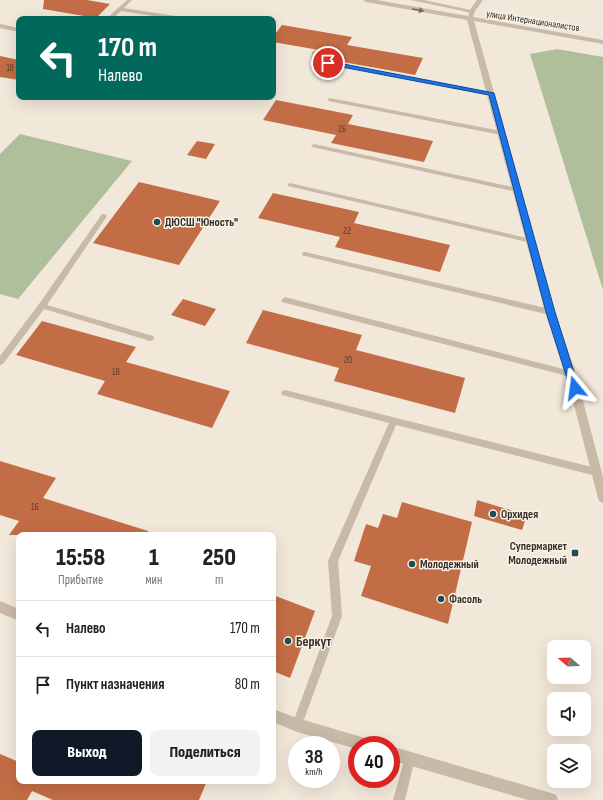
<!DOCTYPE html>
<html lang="ru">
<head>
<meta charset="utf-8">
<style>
  :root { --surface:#fff; --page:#f2f2f2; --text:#222; --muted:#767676; --line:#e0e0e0; --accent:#111827 }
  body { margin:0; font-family:"Sofia Sans Condensed",sans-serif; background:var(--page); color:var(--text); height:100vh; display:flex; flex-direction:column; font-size:15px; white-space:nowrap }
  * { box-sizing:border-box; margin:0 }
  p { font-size:13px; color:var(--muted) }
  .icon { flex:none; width:22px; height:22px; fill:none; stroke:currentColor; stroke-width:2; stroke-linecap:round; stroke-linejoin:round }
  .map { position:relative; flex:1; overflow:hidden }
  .sheet { position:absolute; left:16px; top:532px; width:260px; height:252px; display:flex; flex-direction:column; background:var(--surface); border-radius:8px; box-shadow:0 4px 16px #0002 }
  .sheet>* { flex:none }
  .guide { position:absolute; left:16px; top:16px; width:260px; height:84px; border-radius:8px; box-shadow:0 4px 16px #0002; background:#00695c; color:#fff; overflow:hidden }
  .needle { width:26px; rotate:289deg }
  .fabs { position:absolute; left:547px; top:640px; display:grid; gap:8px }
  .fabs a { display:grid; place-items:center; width:44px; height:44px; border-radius:8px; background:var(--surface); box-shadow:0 4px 16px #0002; font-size:20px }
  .speed { position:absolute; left:288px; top:736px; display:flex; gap:8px; font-size:20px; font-weight:700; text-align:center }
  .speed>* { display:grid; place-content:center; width:52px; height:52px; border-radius:50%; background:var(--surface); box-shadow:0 4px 16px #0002; line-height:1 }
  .speed small { font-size:10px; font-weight:400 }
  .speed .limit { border:6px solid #d22; background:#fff; color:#111 }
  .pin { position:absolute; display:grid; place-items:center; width:34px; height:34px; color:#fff; margin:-17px; border:2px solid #fff; border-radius:50%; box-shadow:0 1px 4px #0007 }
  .me { position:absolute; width:44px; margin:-22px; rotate:344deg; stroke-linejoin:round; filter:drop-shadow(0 0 3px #0008) }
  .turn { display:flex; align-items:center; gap:14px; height:84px; padding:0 16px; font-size:18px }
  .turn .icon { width:52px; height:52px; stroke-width:2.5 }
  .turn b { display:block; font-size:28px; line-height:34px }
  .eta { display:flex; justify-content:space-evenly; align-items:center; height:68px; text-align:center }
  .eta b { font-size:24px; font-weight:800; line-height:28px }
  .cta { display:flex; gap:8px; margin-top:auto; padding:8px 16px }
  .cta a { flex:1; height:46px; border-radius:8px; background:var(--accent); color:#fff; font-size:16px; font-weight:800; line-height:46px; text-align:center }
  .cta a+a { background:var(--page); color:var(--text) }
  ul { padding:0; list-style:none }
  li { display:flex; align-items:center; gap:12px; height:56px; padding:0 16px; border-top:1px solid var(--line) }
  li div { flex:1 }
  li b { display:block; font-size:15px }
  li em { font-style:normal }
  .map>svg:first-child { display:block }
  .green { fill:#b0bf9b }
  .building { fill:#c36d46 }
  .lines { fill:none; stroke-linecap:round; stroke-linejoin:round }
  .service { fill:#c9b9a7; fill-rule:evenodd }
  .minor { fill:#c9b9a7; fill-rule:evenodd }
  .tertiary { fill:#c9b9a7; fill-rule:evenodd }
  .oneway { fill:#786c61 }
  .route { fill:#1a73e8; stroke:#114b97 }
  .poi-dot { fill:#1e4e55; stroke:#f9f2e6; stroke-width:1.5 }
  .labels { text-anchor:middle; stroke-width:3; stroke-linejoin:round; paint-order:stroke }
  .far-number-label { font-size:9px; fill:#583d2f }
  .far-street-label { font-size:10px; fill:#352d27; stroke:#f9f2e6 }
  .number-label { font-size:10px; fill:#583d2f }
  .poi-label { font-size:12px; font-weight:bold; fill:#352d27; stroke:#f9f2e6; text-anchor:start }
  .near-poi-label { font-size:14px; font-weight:bold; fill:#352d27; stroke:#f9f2e6; text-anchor:start }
</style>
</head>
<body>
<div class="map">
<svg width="603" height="800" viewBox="0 0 603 800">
  <rect width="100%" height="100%" fill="#f1e8da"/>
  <path class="green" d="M557,49L603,57V290L530,54Z
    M20,134L132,161L18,299L0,294V154Z"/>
  <path class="building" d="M44,0H87L110,4L96,18L43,9Z
    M282,25L352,37L347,45L423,58L415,75L332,60L336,53L273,42V37Z
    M0,56L19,60V80L0,77Z
    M276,100L353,115L348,124L433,141L424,162L331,143L336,135L263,120Z
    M197,141L215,144L206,159L187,155Z
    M139,182L220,201L179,265L93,243Z
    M273,193L359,212L354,223L450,245L440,272L335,247L340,237L258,218Z
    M183,299L216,309L205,326L171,315Z
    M263,310L362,335L356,350L465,378L455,413L334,381L339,368L246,343Z
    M42,321L136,347L126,362L230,391L212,428L97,394L105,381L16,355Z
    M0,461L56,478L43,498L148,531V535H9L19,521L0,515Z
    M477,500L527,515L522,530L474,516Z
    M402,502L472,522L448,624L361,596L371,566L354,561L366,524L378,528L383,514L397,518Z
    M273,595L315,611L290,678L273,671Z
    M0,754L19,762V781H207L199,800H53L32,791L27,800H0Z"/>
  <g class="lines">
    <path class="service" d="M127,0H132L124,8L182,17L185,19H172L121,11L112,19H106Z
      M0,24L19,28V32L0,28Z
      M315,50L318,52L316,59L491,92L494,94L491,96L311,61L312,52Z
      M330,98L501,131L504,133L501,135L328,101V99Z
      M314,144L517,188L520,190L517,192L312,147L311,146Z
      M290,183L531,239L534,241L531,243L288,186V184Z
      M102,214H104L107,216L47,305L153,336L154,338L153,340L150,341L44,309L3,364L0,365V356L39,304Z
      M303,252H305L550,309L554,312L550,315L305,256H303L302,254Z
      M285,297L571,371L575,374L571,377L282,302L281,300Z
      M285,390L596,468L599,469L600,472L599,475L596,476L396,425L338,561L342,616L302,725L301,729L297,730L293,729L292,725L332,616L328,561L389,423L282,395L281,393L282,391Z
      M410,753L414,754L415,758L405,800H393L405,758L406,754Z"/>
    <path class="minor" d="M477,0H483L475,11L472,20H468L469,11Z
      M0,601L19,609V621L0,613Z
      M273,709L297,718L365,738L370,740L372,745H357V749L297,732L273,722Z
      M391,746L551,793L556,795L558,800H528L391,760Z"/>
    <path class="tertiary" d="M363,0H377L603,40V44L474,21L555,312L576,374L603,477V503L599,501L598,498L566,374L545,312L467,20L366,2Z
      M411,0H424L475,11L472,13Z"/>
  </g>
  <defs><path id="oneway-solid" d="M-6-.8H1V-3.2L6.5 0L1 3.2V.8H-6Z"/></defs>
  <use class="oneway" href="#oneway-solid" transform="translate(418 10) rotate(11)"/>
  <path class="route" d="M328,61L494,93L555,312L579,388L578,390L575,392L570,388L546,312L489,95L326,64V62Z"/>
  <g class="poi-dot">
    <circle cx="157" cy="222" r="4"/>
    <circle cx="493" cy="514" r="4"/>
    <rect x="571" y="549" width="8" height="8" rx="2"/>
    <circle cx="412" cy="564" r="4"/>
    <circle cx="441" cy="599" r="4"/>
    <circle cx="288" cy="641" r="4"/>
  </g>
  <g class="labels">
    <g class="far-number-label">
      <text x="10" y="71">10</text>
      <text x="342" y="132">26</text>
    </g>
    <g class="far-street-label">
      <text transform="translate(533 20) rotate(9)" y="4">улица Интернационалистов</text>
    </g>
    <g class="number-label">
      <text x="347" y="234">22</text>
      <text x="348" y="363">20</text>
      <text x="116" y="375">18</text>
      <text x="35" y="510">16</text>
    </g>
    <g class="poi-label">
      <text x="165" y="226">ДЮСШ "Юность"</text>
      <text x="501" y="518">Орхидея</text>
      <text x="567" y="550" text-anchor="end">Супермаркет<tspan x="567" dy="14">Молодежный</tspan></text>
      <text x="420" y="568">Молодежный</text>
      <text x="449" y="603">Фасоль</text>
    </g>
    <g class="near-poi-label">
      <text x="296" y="646">Беркут</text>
    </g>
  </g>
</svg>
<div class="fabs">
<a><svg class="needle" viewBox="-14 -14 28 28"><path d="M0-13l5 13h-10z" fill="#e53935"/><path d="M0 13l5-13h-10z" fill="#767676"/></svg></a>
<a><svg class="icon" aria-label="sound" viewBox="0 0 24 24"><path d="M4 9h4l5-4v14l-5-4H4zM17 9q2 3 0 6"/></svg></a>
<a><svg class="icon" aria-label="layers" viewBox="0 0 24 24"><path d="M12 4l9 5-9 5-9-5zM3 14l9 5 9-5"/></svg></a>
</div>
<div class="speed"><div>38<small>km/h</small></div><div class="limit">40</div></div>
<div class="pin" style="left:328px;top:63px;background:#d93025"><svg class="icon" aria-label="arrive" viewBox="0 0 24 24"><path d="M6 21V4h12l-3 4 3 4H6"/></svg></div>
<svg class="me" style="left:575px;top:388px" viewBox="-20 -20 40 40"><path d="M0-17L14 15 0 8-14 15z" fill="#1a73e8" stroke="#fff" stroke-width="4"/></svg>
<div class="guide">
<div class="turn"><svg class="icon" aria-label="left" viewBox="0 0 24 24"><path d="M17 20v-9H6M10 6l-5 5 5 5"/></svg><div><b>170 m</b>Налево</div></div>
</div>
<section class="sheet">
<div class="eta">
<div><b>15:58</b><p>Прибытие</p></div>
<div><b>1</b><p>мин</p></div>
<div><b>250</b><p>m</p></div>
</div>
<ul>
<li><svg class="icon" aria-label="left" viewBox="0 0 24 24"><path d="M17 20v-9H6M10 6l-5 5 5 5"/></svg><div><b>Налево</b></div><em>170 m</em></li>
<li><svg class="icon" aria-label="arrive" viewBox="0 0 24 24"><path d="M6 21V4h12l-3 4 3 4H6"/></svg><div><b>Пункт назначения</b></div><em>80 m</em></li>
</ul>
<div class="cta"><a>Выход</a><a>Поделиться</a></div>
</section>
</div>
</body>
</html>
